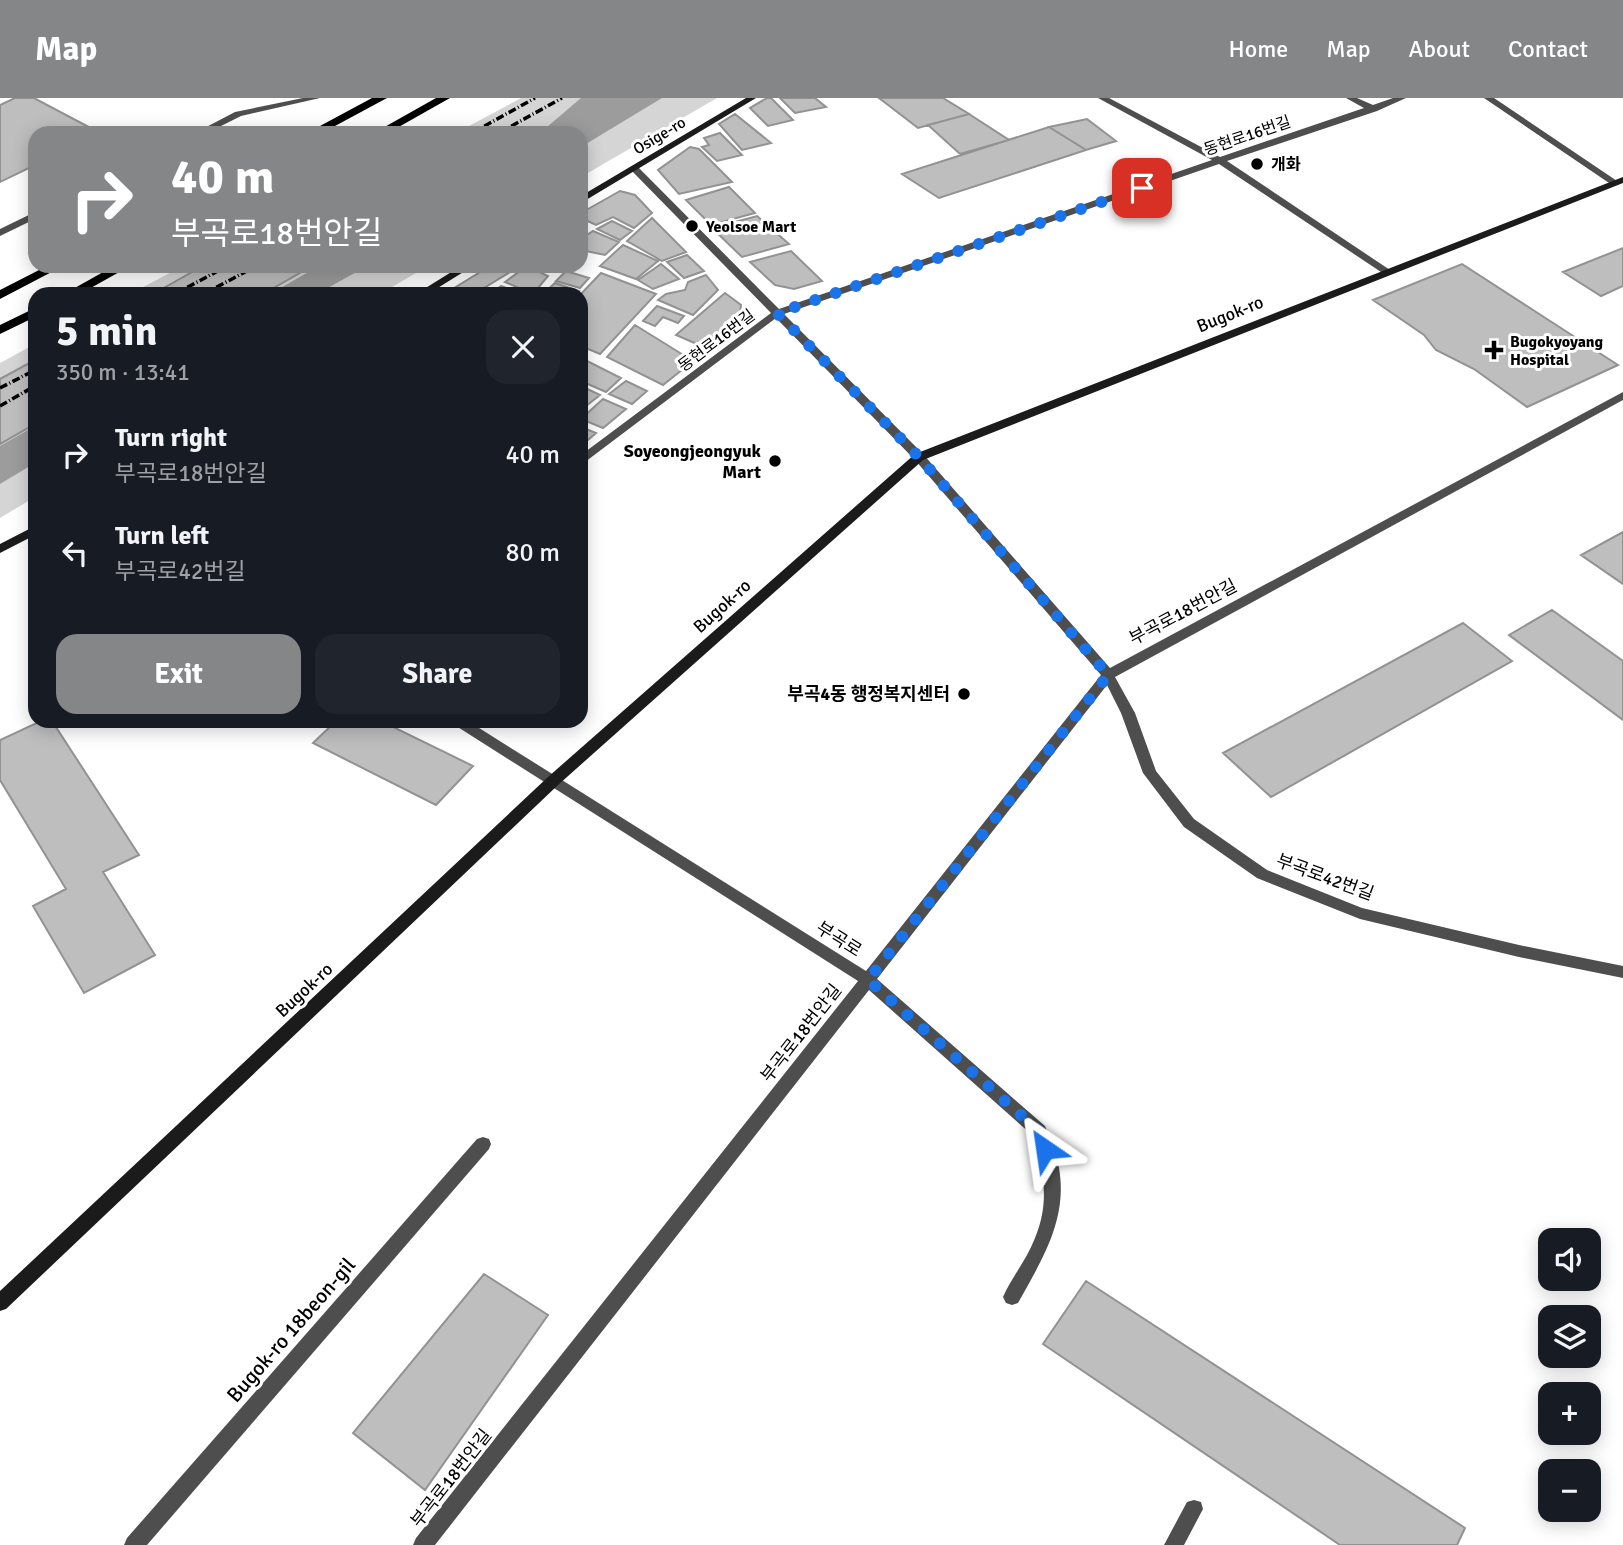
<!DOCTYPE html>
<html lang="en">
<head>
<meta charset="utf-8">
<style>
  :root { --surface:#171b24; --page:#20242c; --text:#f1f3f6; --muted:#9ea1a6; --accent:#858687 }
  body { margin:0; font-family:Signika,"Noto Sans KR",sans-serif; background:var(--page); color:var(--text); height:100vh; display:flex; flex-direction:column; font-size:26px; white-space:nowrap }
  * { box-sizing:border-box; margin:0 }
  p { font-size:23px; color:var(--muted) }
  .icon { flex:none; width:38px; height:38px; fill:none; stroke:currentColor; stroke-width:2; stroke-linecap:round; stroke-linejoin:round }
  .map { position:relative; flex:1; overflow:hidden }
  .panel { position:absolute; left:28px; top:189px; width:560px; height:441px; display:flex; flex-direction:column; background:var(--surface); border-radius:21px; box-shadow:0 4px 18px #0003 }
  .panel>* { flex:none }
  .hud { position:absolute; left:28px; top:28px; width:560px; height:147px; border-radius:21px; box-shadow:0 4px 18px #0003; background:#858687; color:#fff; overflow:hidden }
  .controls { position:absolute; left:1538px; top:1130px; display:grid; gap:14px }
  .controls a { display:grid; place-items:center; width:63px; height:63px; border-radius:14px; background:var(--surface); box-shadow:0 4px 18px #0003; font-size:35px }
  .pin { position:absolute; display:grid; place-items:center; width:60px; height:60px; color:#fff; margin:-30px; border-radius:14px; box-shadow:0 4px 10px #0006 }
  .me { position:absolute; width:77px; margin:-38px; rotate:328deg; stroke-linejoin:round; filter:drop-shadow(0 0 5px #0008) }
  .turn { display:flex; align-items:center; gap:24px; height:147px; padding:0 28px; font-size:32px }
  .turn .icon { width:91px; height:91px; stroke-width:2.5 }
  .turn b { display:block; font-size:49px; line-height:60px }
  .round { display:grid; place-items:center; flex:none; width:74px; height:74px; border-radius:21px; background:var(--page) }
  .summary { display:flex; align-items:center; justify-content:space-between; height:119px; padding:0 28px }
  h1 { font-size:42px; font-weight:800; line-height:52px }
  .primary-button { display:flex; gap:14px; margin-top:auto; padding:14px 28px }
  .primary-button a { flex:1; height:80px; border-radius:21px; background:var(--accent); color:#fff; font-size:28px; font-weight:800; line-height:80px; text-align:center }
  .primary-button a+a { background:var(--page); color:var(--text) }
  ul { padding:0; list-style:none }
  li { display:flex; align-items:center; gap:21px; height:98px; padding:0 28px }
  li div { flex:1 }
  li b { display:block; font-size:26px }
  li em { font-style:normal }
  header { display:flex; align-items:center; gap:42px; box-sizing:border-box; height:98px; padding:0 35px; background:var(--accent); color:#fff }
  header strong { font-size:33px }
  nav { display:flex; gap:38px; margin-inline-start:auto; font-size:24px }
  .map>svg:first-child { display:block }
  .green { fill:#d5d5d5 }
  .water { fill:#9c9c9c }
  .building { fill:#bebebe; stroke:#929292; stroke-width:2 }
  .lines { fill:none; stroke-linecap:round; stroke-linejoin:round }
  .lane { fill:#4e4e4e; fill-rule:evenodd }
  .street { fill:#4e4e4e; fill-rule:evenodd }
  .secondary { fill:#1b1b1b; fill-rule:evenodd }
  .primary { fill:#000; fill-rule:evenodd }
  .rail { stroke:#000; stroke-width:3.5; stroke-dasharray:8 2.5 1 2.5; stroke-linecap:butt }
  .route { stroke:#1a73e8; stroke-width:12; stroke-dasharray:0 21.6 }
  .poi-dot { fill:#000; stroke:#fff; stroke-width:2.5 }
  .labels { text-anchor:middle; stroke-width:6; stroke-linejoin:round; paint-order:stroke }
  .far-street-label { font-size:16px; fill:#000; stroke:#fff }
  .far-poi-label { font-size:16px; font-weight:bold; fill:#000; stroke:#fff; text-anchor:start }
  .street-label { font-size:18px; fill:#000; stroke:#fff }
  .poi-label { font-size:18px; font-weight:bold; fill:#000; stroke:#fff; text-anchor:end }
  .near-street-label { font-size:21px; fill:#000; stroke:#fff }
</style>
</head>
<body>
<header>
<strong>Map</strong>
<nav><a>Home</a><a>Map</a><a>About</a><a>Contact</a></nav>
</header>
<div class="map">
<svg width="1623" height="1447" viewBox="0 0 1623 1447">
  <rect width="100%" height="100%" fill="#fff"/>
  <path class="green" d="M521,0H717L581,79V35H456Z
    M183,168H428L380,196H130Z
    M35,246V399L0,420V265Z"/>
  <path class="water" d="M581,0H662L581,49V35H540Z
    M319,168H367L317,196H270Z
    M35,328V365L0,386V348Z"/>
  <path class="building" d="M15,0H34L100,35H35V67L0,84V7Z
    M767,0H771L793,22L768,28L750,10Z
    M780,0H815L826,9L795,15Z
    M879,0H943L969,16L918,30Z
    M735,16L771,45L742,52L719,26Z
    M969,16L1009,42L960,56L928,27Z
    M1087,21L1116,43L1086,52L1049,29Z
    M1049,29L1086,52L939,100L902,76Z
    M720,35L742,57L717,63L702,49L709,47L704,40Z
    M690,49L699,51L732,84L679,96L658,72Z
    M729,89L755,115L711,127L686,102Z
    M620,93L635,97L652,115L634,130L613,119L596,127L581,120V115Z
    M757,118L789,146L742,159L712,130Z
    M652,120L686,154L662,163L627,143Z
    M612,123L632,133L620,142L597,131Z
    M593,133L619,144L605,157L581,152V141Z
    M623,147L658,163L636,181L600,168Z
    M1623,150V188L1601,198L1563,174Z
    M791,153L822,183L794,191L775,187L750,164Z
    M687,157L704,173L684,180L667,164Z
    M661,166L679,181L653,191L638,182Z
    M1462,166L1618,267L1527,309L1474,271L1436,252L1424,237L1373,202Z
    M203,168H312L263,196H153Z
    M490,168H520L474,196H458L451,192Z
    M527,168L548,178L533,196L505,184Z
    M566,173L589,180L580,190L556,183Z
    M601,175L656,196L600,256L581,248V196Z
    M706,177L718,192L693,217L658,202L666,196L685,192L688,184Z
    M555,185L579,193L575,196H543Z
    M501,188L523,196H489Z
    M725,195L741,207L739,224L706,250L676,237Z
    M657,208L684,218L678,225L663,219L655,228L643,223Z
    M635,227L693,263L663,287L607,259Z
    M581,260L621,280L606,294L581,283Z
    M35,262V326L0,346V281Z
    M626,283L647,293L632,306L609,296Z
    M581,288L600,297L581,312Z
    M603,301L626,311L603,330L581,321Z
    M581,329L596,335L581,348Z
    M1623,434V486L1581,457Z
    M1552,512L1623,563V622L1509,537Z
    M1463,525L1512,563L1271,699L1223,655Z
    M41,623H52L139,757L103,774L155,857L84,895L33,808L66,791L0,682V642Z
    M336,623H381L473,668L436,707L313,645Z
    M484,1176L548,1217L425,1392L353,1335Z
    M1086,1183L1465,1430L1457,1447H1340L1043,1246Z"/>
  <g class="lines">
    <path class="lane" d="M483,1039L489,1041L491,1046L489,1051L147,1447H124L127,1440L477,1041Z"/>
    <path class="street" d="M303,0H320L241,18L207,35H195L235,14Z
      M1098,0H1109L1220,59L1364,10L1346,0H1357L1373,7L1393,0H1406L1377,13L1227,63L1393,174L1384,176L1219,66L784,216L923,356L1110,570L1623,294V302L1115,579L1135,615L1156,673L1194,721L1267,772L1362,810L1519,847L1623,868V880L1519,859L1360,821L1257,780L1184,729L1143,675L1121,615L1107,587L877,881L1045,1028L1047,1033C1051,1045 1057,1058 1059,1070C1068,1121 1042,1162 1018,1205L1012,1207L1006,1205L1003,1199C1012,1179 1027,1161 1035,1140C1050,1104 1044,1073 1032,1037L869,892L435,1447H413L416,1440L858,883L453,626L451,623H468L866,873L1101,577L915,362L776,220L581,367V357L771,215L629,70L637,68L779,211L1212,62Z
      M1484,0H1494L1620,85L1612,87Z
      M35,114V121L0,138V131Z
      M1194,1402L1201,1404L1203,1411L1184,1447H1164L1187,1404Z"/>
    <path class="secondary" d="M746,0H756L581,105V98Z
      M1623,79V85L923,362L558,687L6,1211L0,1213V1193L548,679L915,356Z
      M461,168H473L428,196H416Z
      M35,428V437L0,455V446Z"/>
    <path class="primary" d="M372,0H387L322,35H307Z
      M436,0H450L388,35H374Z
      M47,168H63L0,201V192Z
      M114,168H130L80,196H64Z
      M35,210V219L0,236V227Z"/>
    <path class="rail" d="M472,35L535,0
      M499,35L562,0
      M175,196L227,168
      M204,196L256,168
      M0,290L35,272
      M0,308L35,288"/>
  </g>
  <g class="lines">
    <path class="route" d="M1045,1051L1039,1033L868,882L1108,577L919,359L777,215L1142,90"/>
  </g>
  <g class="poi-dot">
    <circle cx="1257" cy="66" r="7"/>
    <circle cx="692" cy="128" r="7"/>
    <path d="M1490.5 241.5h7v7h7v7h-7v7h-7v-7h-7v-7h7z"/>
    <circle cx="775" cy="363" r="7"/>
    <circle cx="964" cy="596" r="7"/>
  </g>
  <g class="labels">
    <g class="far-street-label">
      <text transform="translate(659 37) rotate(-31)" y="6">Osige-ro</text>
      <text transform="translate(1247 37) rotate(-19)" y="6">동현로16번길</text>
      <text transform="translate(716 242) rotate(-37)" y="6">동현로16번길</text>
    </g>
    <g class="far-poi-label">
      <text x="1271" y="72">개화</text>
      <text x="706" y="134">Yeolsoe Mart</text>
      <text x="1510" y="249">Bugokyoyang<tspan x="1510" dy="18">Hospital</tspan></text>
    </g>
    <g class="street-label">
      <text transform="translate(1230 216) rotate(-22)" y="6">Bugok-ro</text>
      <text transform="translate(722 508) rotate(-42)" y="6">Bugok-ro</text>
      <text transform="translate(1183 514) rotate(-28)" y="6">부곡로18번안길</text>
      <text transform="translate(1325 779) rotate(20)" y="6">부곡로42번길</text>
      <text transform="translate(839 841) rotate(32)" y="6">부곡로</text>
      <text transform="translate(304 892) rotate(-43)" y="6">Bugok-ro</text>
      <text transform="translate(801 935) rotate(-52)" y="6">부곡로18번안길</text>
      <text transform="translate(451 1380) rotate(-52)" y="6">부곡로18번안길</text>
    </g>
    <g class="poi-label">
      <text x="761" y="359">Soyeongjeongyuk<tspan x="761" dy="21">Mart</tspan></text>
      <text x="950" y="602">부곡4동 행정복지센터</text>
    </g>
    <g class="near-street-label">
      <text transform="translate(291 1232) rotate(-49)" y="7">Bugok-ro 18beon-gil</text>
    </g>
  </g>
</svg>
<div class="controls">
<a><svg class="icon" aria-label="sound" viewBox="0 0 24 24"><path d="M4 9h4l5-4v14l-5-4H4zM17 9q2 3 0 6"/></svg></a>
<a><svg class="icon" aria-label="layers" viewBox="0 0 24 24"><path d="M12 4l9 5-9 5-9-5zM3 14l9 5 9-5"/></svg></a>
<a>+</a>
<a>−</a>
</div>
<div class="pin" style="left:1142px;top:90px;background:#d93025"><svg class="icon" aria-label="arrive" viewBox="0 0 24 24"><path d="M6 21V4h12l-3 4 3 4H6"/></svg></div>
<svg class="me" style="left:1045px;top:1051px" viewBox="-20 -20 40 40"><path d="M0-17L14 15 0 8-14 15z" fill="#1a73e8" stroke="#fff" stroke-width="4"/></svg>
<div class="hud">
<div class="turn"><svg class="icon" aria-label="right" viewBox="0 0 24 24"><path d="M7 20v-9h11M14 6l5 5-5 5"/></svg><div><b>40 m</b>부곡로18번안길</div></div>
</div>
<section class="panel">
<div class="summary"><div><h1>5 min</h1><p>350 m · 13:41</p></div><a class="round"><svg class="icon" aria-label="close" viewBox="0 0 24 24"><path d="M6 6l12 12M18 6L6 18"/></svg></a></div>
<ul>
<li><svg class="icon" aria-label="right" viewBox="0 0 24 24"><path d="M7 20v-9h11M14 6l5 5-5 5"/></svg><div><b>Turn right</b><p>부곡로18번안길</p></div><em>40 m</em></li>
<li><svg class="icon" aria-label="left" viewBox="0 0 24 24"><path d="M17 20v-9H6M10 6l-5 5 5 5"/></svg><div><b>Turn left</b><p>부곡로42번길</p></div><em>80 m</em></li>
</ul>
<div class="primary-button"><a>Exit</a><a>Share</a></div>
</section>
</div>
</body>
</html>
